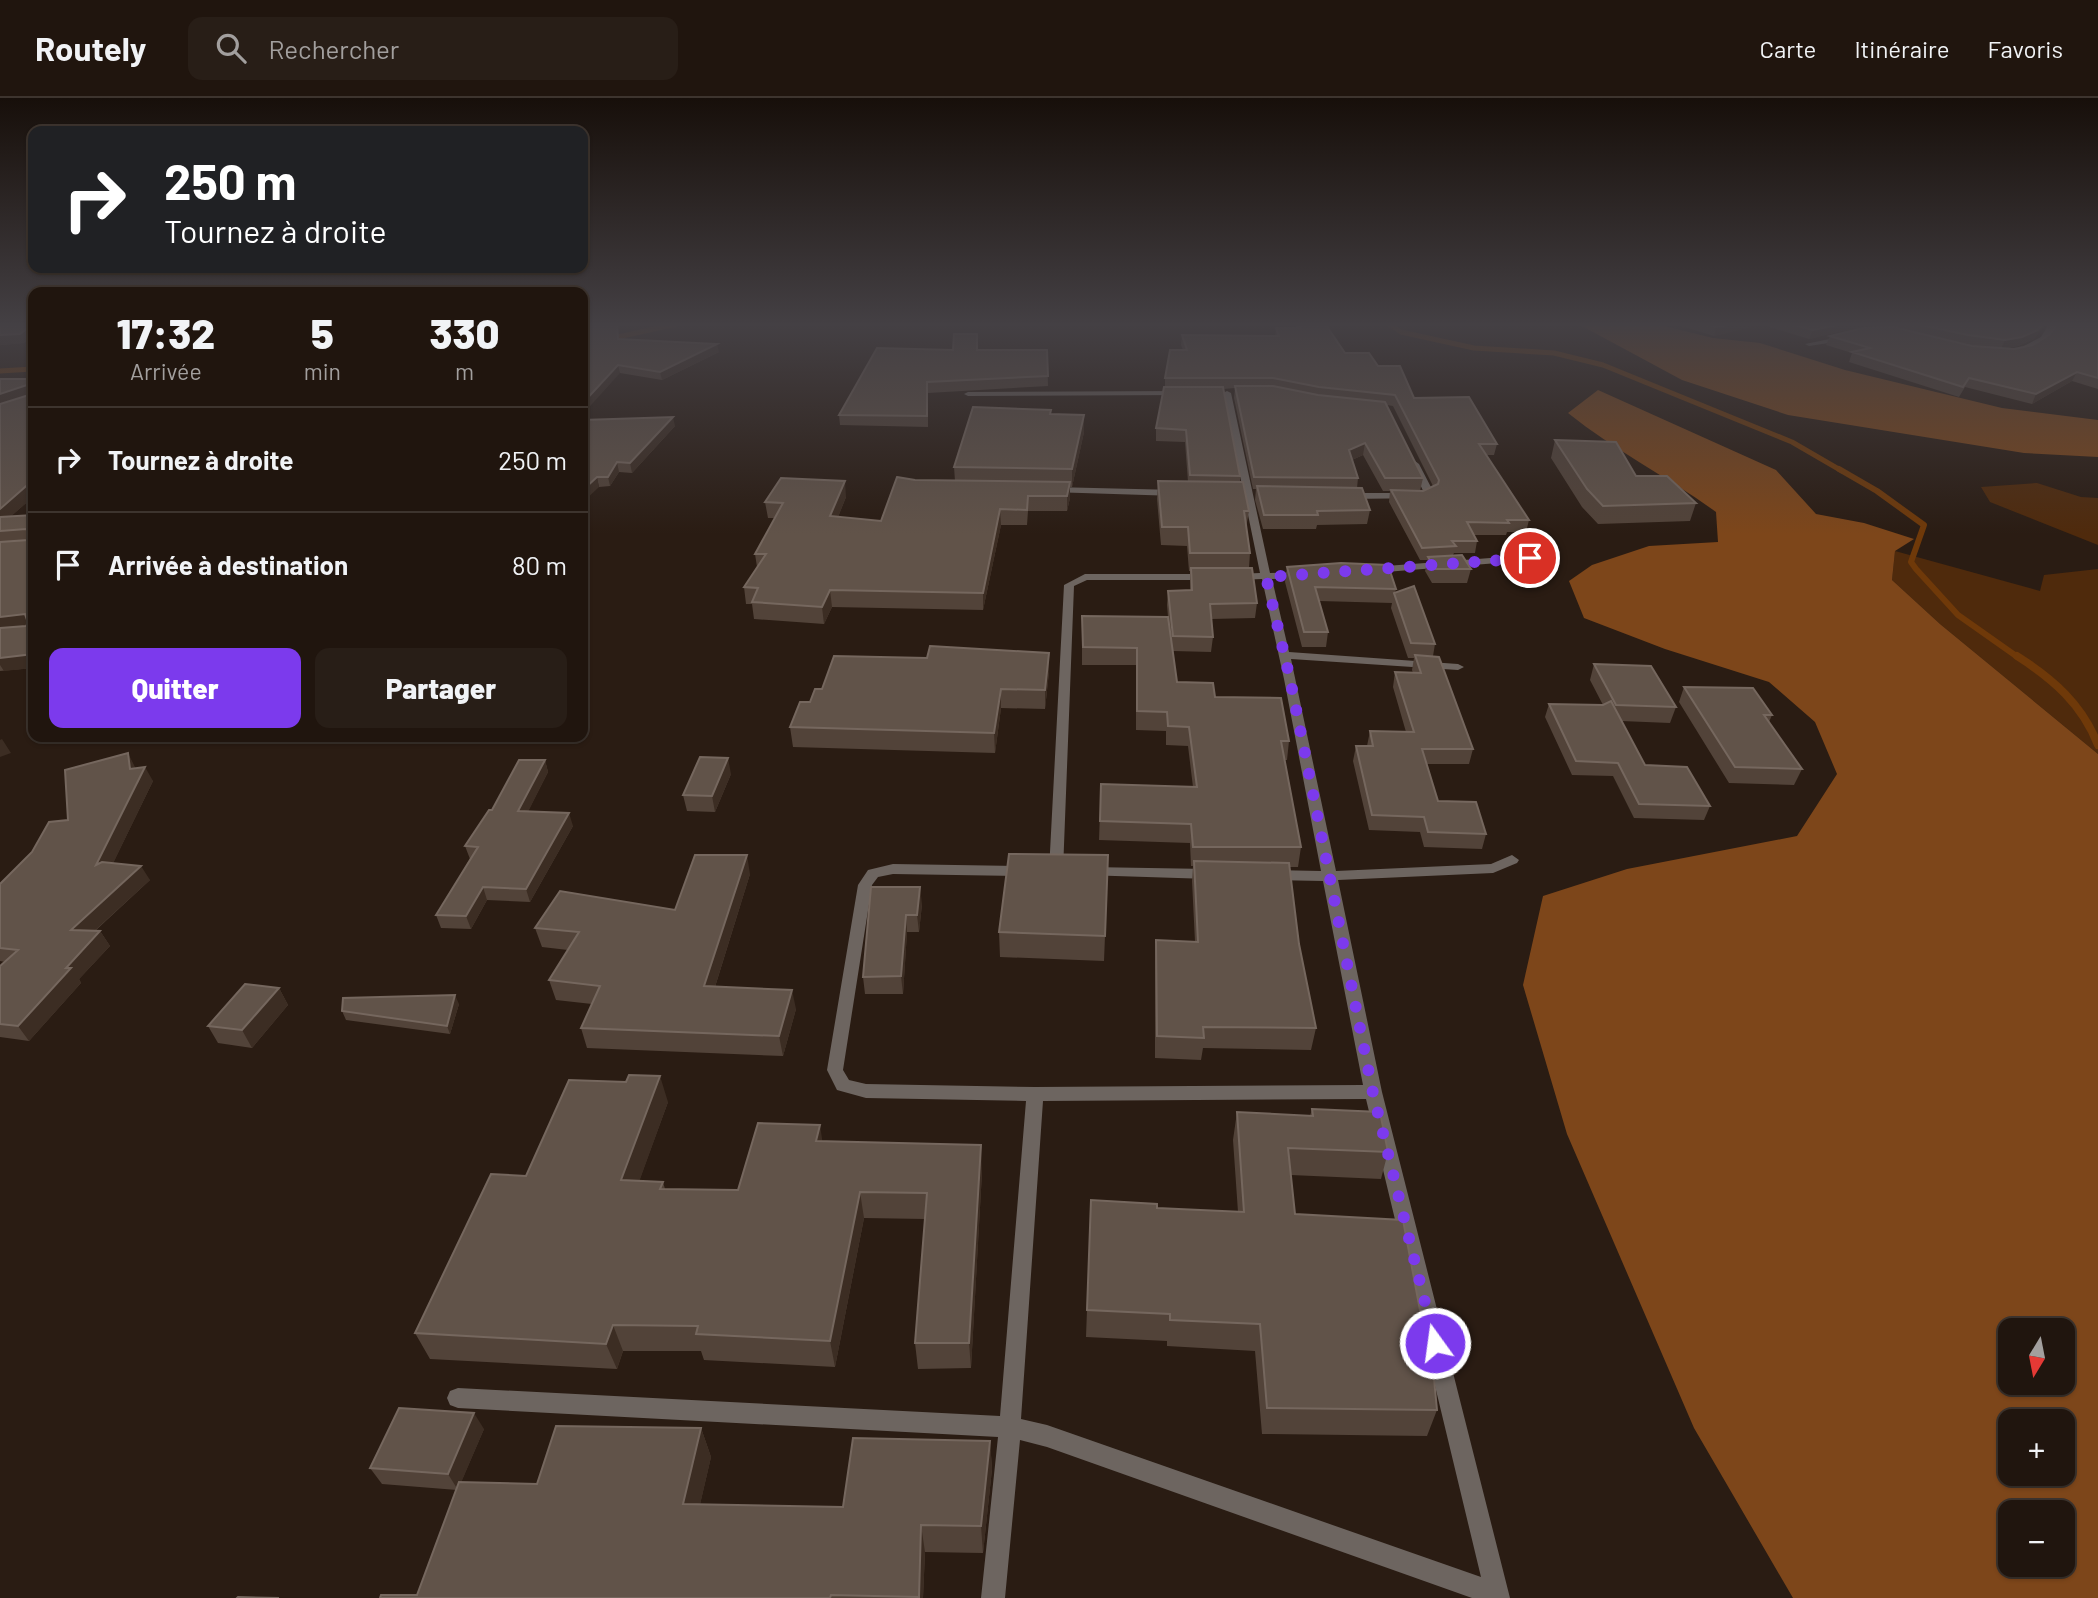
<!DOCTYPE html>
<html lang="fr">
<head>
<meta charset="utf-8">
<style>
  :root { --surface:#20150e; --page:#281e17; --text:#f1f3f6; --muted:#a29f9e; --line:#3d342e; --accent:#7c3aed }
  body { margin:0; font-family:Barlow,sans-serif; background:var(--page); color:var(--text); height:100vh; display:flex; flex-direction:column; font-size:26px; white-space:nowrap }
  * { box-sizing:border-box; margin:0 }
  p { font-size:23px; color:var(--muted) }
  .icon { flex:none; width:38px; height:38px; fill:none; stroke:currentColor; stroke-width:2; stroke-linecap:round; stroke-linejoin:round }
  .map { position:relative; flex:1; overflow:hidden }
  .panel { position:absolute; left:28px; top:189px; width:560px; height:455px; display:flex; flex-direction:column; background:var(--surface); border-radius:14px; box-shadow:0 2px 5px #0004,0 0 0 2px var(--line) }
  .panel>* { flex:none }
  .banner { position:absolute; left:28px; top:28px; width:560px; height:147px; border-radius:14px; box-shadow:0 2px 5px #0004,0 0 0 2px var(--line); background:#202124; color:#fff; overflow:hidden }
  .needle { width:46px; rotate:190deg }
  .controls { position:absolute; left:1998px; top:1220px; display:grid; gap:14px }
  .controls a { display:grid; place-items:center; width:77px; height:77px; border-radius:14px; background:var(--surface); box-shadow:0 2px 5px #0004,0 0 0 2px var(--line); font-size:35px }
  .pin { position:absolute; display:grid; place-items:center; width:60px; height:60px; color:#fff; margin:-30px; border:4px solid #fff; border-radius:50%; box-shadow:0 2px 7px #0007 }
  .me { position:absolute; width:77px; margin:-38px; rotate:346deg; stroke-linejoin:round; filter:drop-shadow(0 0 5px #0008) }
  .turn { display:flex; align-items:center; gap:24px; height:147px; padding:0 21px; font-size:32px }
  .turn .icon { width:91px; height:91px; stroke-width:2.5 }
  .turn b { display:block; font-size:49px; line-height:60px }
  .eta { display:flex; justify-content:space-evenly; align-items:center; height:119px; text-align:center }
  .eta b { font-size:42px; font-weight:800; line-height:49px }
  .action { display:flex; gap:14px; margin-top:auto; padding:14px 21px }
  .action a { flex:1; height:80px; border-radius:14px; background:var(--accent); color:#fff; font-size:28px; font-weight:800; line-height:80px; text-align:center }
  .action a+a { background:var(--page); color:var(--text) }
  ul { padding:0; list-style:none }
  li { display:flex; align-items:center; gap:21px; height:105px; padding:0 21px; border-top:2px solid var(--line) }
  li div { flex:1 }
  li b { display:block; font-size:26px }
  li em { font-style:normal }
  header { display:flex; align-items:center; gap:42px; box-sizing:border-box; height:98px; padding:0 35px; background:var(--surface); border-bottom:2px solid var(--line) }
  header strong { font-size:33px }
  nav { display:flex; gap:38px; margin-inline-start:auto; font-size:24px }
  .search { width:490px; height:63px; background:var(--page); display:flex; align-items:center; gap:18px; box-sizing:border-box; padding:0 24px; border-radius:14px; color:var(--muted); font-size:26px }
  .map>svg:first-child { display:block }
  .green { fill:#4f2a0c }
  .forest { fill:#7d461a; fill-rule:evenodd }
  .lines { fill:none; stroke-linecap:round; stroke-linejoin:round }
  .stream-far2 { stroke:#6f3909; stroke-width:5 }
  .stream-far1 { stroke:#6f3909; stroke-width:6 }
  .stream { stroke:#6f3909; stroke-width:8 }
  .minor { fill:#6d6560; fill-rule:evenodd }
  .wall { fill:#524339; fill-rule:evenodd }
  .shaded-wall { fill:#3c2d23 }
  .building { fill:#615349; stroke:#75675e; stroke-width:2 }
  .route { stroke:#7c3aed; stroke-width:12; stroke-dasharray:0 21.6 }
</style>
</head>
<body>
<header>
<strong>Routely</strong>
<div class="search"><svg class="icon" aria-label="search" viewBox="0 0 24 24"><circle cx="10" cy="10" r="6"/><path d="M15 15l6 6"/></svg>Rechercher</div>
<nav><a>Carte</a><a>Itinéraire</a><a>Favoris</a></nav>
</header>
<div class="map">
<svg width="2098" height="1500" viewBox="0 0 2098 1500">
  <rect width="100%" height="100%" fill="#2a1c13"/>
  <path class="green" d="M2037,385L2081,399L2098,400V447L1990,404L1981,389Z
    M1895,453L2040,493L2044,477L2098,471V656L1940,526L1892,482Z"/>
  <path class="forest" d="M1580,227H1660L1713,240L1760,245L1845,272L2002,310L2098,322V359L2024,355L1788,317L1682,282Z
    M1598,292L1776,372L1816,416L1864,425L1914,441L1895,453L1892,482L1940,526L2098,656V1500H1793L1694,1330L1567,1036L1523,887L1543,798L1627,771L1797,738L1837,676L1815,624L1769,584L1665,551L1584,520L1569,483L1592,467L1649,448L1718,444L1716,414C1668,379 1615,353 1568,315ZM2011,1232H2063V1284H2011ZM2011,1323H2063V1376H2011ZM2011,1414H2063V1466H2011Z"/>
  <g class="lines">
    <path class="stream-far2" d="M1389,226L1401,234L1474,250L1554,255L1603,267L1792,344L1842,373
      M609,241L676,226
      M0,273L33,271"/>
    <path class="stream-far1" d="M1839,371L1877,393L1924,427L1911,464L1916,471L1958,517L2019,560"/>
    <path class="stream" d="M2017,558C2053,581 2082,606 2098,647"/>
    <path class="minor" d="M2049,226H2056C2048,239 2040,250 2024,252V248L2041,239Z
      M1845,238L1848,242L1809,248L1805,246Z
      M1182,293L1186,295L1185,297L968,298L964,296L968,294Z
      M1227,293L1231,295L1270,475L1304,474L1309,477L1304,480L1272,481L1289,554L1458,566L1464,569L1458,572L1291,561L1336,773L1491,766L1512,757L1519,762L1517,765L1493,775L1338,782L1382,994L1510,1500H1472L1047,1349L1020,1342L1005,1500H981L998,1339L458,1310L450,1307L447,1300L450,1293L458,1290L1000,1318L1026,1003L866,1000L837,992L827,972L858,787L868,772L893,766L1024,768L1031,773L1024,778L893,776L878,779L872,787L843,972L849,982L866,986L1035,989L1363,987L1323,783L1271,782L1264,777L1271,772L1321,773L1284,581L1262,481L1236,482L1231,479L1236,476L1260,475L1223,295ZM1366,1001L1481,1479L1047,1327L1021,1321L1043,1003Z
      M1415,363L1419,366L1434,395L1430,400L1347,401L1342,398L1347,395H1424L1411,366Z
      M1053,389L1177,392L1182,395L1177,398L1050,394L1048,392Z
      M1530,457L1534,458V462L1373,475L1368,472L1373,469Z
      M1085,476H1209L1214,479L1209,482H1087L1074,488L1063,773L1056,778L1049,773L1064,487Z
      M1089,769L1209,771L1216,776L1209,781L1084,777L1082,774Z"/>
  </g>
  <path class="wall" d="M33,227V239L24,245L0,247Z
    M583,227H618L619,241L719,254L662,282L620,275L589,228Z
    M1296,227H1326L1345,255L1378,268L1414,300L1497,346L1494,357H1486L1529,422L1526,434H1507L1506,437H1474L1477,443L1475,455H1454L1453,457L1471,471L1467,485H1432L1425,473L1428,462H1420L1389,404L1390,393H1383L1363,357L1352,362L1358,380L1357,390L1370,412L1367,426L1317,427L1316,431H1263L1255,402L1256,391H1253L1234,300L1235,290L1223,291L1240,378V384L1249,413L1246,430L1250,455L1249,470L1257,505L1255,520L1211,521L1213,539L1211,554L1173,553L1177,584L1215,599L1289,643L1287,662H1285L1301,749L1298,769H1289L1299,846L1316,930L1311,952L1203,950L1201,962L1155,960V863L1156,842L1195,844L1192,783L1193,768H1191L1190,745L1099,742L1101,686L1193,689L1188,648L1166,647V633L1136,632V567H1082V518L1168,519L1167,507L1168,493L1190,492V473H1189L1187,448L1161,447L1157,401L1158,383L1188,384L1185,344L1156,343V330L1165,289V280L1183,252L1181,247L1182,237L1275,238L1276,230H1295ZM1387,307L1393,308L1433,388L1423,393H1420L1423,380Z
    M1678,227H1759L1714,238Z
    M1763,227H2045L2034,241L2018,248L2005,250L2014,251L2033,247L2098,227V291L2072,283L2032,306L1965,289L1959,299L1849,264L1852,255L1826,247L1830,238L1860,231L1846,232L1809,241Z
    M978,252H1047L1048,288L928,295V329L840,327L839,317Z
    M0,281L33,399L11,418L33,417V570L0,573Z
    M1051,312V316L1084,317V334L1072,389H1070V400L1067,413H1028L1027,427H1001L983,512L832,509L824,526L754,521L752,506H746L744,489L757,469L755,456L775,420H768L765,404L846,399L838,419L881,423L915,382L955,383L954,369Z
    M583,322L675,328L632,375L619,374L610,388L599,389Z
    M1555,342L1696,405L1690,423L1598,426L1582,409L1551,360Z
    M1287,469L1396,491L1395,495L1435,546L1433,558L1473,651L1469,666H1427L1438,703L1486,736L1482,751L1424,749L1420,734L1369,732L1353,663L1356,648H1367L1370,633L1406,634L1393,589L1395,574L1413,575L1412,572L1414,560H1408L1391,510L1392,505L1319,503L1328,534L1326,549H1302L1285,484Z
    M1594,566L1676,609L1670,625L1621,623L1645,667L1710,708L1704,722L1634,720L1613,678L1572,677L1545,619L1549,606L1603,607L1590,582Z
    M1049,574L1045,611L1001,610L995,655L793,649L790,629L822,591Z
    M1684,589L1772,617L1769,624L1802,671L1794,687L1729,685L1679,604Z
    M545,662L548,674L528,713L573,728L530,804L487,802L471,831L441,830L436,817L470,761L465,748L492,712Z
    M135,669V670L153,683L113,765L150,782L95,833H100L110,848L79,881L81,885L29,943L0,939V868L5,864L0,863V786Z
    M731,676L715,714L687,713L683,697Z
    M750,776L715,889L796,911L783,958L587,950L581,930L592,906L556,902L549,882L568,852L542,849L535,830L675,812Z
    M871,789L922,806L919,834H907L903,896H865L863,879Z
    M999,834L1105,838L1104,863L1000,859Z
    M279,890L288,907L252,950L218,945L208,928Z
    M459,906L450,936L346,922L342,913Z
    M668,1004L639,1083L663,1084L665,1091L738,1092L823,1043L982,1074L971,1270L918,1271L915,1245L925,1121L864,1120L835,1269L704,1262L701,1253H623L617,1271L430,1261L415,1235L526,1078Z
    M1312,1011L1388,1054L1381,1081L1291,1077L1295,1116L1437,1312L1427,1338L1262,1336L1255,1253L1167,1248V1243L1086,1239L1091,1102L1157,1110L1238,1114L1233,1042L1237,1014L1310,1018Z
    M701,1330L711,1359L700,1406L843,1409L990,1343L992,1371L983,1455L925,1454L923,1500H380L417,1497L457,1392L382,1386L370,1370L484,1331L461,1384L537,1386Z"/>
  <path class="shaded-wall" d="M1727,227H1759L1714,238L1716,229Z
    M1837,227H1890L1889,228L1846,232L1809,241L1813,232Z
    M2042,227H2045L2034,241L2018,248L2001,251L2005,242Z
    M28,230L32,239L24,245L0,247V237Z
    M717,246L719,254L662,282L660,274Z
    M618,267L620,275L583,316V305Z
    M2077,274L2072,283L2032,306L2036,296Z
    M33,285V297L0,308V296Z
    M1084,317V334L1072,389V371Z
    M673,319L675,328L632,375L630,365Z
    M1365,345L1363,357L1347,364L1349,352Z
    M617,364L619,374L610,388L608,379Z
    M597,379L599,389L583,404V392Z
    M33,382V399L0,428V411Z
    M845,383L846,399L832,434L830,418Z
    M1070,384V400L1067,413V398Z
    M1000,411L1001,427L983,512V495Z
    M830,492L832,509L824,526L822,509Z
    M25,516L33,529L0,533V519Z
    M1049,555V574L1045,611V592Z
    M33,556V570L4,573L0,567V560Z
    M1001,591V610L995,655L994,635Z
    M2,641L11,655L0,659V642Z
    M128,655L135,669L138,685L145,669L153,683L105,782L96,767L130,671Z
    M728,660L731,676L715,714L712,698Z
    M545,662L548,674L522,726L518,713Z
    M569,715L573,728L530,804L526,791Z
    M747,757L750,776L709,908L704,888Z
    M141,768L150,782L80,846L71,832Z
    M483,789L487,802L471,831L466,818Z
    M920,789L922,806L919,834L917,817Z
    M906,817L907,834L903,896L901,878Z
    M100,833L110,848L79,881L81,885L29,943L18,928L66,870Z
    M279,890L288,907L252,950L242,932Z
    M792,892L796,911L783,958L779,938Z
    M455,897L459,906L450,936L447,928Z
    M660,978L668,1004L630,1109L621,1082Z
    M820,1027L824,1054L816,1043Z
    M981,1047L982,1074L971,1270L969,1245Z
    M860,1094L864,1120L835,1269L830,1243Z
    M613,1227L623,1253L617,1271L606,1246Z
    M474,1315L484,1331L458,1392L448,1376Z
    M701,1330L711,1359L694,1433L683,1406Z
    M990,1343L992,1371L983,1455L981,1428Z
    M921,1427L925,1454L923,1500H919V1499Z"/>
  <path class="building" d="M0,227H33V230H28L20,236L0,237Z
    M590,227H617L618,241L717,246L660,274L618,267L583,305V236Z
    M1298,227H1326L1345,255H1369L1378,268H1400L1414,300L1469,299L1497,346H1479L1529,422H1507L1509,425L1467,424L1477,443H1452L1456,448L1422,450L1391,392L1423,393L1438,386L1439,382L1395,297L1319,289L1273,280H1165L1170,252H1187L1182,237L1279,238L1276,230H1300Z
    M1709,227H1727L1716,229Z
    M1794,227H1837L1813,232Z
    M1921,227H2042L2038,232L2022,239L2005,242L1968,237Z
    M2057,227H2098V280L2077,274L2036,296L1969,280L1963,289L1852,254L1870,250L1830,238L1863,230L1893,229L1972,248L2014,251L2033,247L2049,237Z
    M954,236H977V252H1047L1048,278L927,284V318L839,317L877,250L953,252Z
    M0,281H33V285L0,296Z
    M1235,288H1273L1318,297L1385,304L1423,380H1385L1365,345L1349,352L1358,380L1254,379Z
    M1164,289H1223L1240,378L1190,377L1186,332L1156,330Z
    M30,293H33V382L0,411V306L29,297Z
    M973,309L1051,312L1050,316L1084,317L1072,371L954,369Z
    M673,319L630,365L617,364L608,379H597L583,392V322Z
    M1555,342L1616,344L1636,378H1667L1696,405L1603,408L1587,391Z
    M897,379L915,382L1070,384L1067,398H1028L1027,412L1000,411L983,495L830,492L822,509L752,504L758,490L744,489L766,456H755L783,405L765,404L781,380L845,383L830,418L881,423Z
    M1158,383L1243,384L1249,413H1244L1250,455H1190L1188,429H1162Z
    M1257,388L1362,390L1370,412L1317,413L1318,417H1264Z
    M33,417V556L0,560V530L26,528L28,525L25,516L0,519V444L28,442L29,434L26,431L0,433V419Z
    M1462,457L1471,471H1435L1428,459Z
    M1341,465L1388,467L1396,491L1315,489L1328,534H1304L1287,469Z
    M1191,470H1252L1257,505L1210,506L1213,539L1173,538L1168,493L1192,492Z
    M1414,488L1435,546L1411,545L1394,495Z
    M1082,518L1168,519L1177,584L1213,585L1215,599L1281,600L1289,643H1281L1301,749H1193L1191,726L1100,723L1101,686L1197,689L1189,629L1168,628L1167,614L1137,613V550L1083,549Z
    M930,548L1049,555L1045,592L1001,591L994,635L790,629L800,604H810L815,591H822L834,558L927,560Z
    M1415,557L1439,559L1473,651H1422L1438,703L1476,704L1486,736L1428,734L1424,719L1372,717L1356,648H1373L1370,633L1414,634L1395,574L1421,575Z
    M1594,566L1651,568L1676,609L1616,607Z
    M1684,589L1753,590L1772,617H1764L1802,671L1735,669Z
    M1611,603L1645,667L1687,669L1710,708L1639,706L1618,665L1576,663L1549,606L1603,607Z
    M128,655L130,671L145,669L96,767L102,764L141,768L71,832L100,833L66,870H71L18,928L0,926V868L18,852L0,850V786L32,754L49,724L68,722L65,672Z
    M700,659L728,660L712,698L683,697Z
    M519,662H545L518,713L569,715L526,791L483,789L466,818L436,817L478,749L465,748L489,712H492Z
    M1009,756L1108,757L1105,838L999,834Z
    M695,757H747L704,888L792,892L779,938L581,930L600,888L549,882L579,834L535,830L560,793L675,812Z
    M1194,763L1289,765L1299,846L1316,930L1203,929L1204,940L1157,938L1156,842L1198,844Z
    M871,789H920L917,817H906L901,878L863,879Z
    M245,886L279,890L242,932L208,928Z
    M455,897L447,928L342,913L343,900Z
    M629,977L660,978L621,1082L663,1084L660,1091L738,1092L758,1025L820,1027L816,1043L981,1047L969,1245H915L927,1095L860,1094L830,1243L696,1236L698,1228L613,1227L606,1246L415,1235L491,1076L526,1078L569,982L626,984Z
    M1312,1011L1380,1014L1388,1054L1288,1050L1295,1116L1403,1122L1425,1239H1430L1437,1312L1267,1310L1260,1226L1170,1222V1216L1087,1212L1091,1102L1157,1106V1110L1244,1114L1237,1014L1313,1018Z
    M399,1310L474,1315L448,1376L370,1370Z
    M556,1328L701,1330L683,1406L843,1409L853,1340L990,1343L981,1428L921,1427L919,1499L831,1497L830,1500H380L381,1497H417L459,1384L537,1386Z
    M238,1499L279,1500H237Z"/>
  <linearGradient id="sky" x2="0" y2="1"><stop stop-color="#170f0a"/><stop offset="0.52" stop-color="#444044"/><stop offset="1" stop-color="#444044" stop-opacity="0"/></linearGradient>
  <rect width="2098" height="436" fill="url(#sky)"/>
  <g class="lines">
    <path class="route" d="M1435,1245L1373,995L1290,581L1266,479L1530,460"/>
  </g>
</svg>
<div class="controls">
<a><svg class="needle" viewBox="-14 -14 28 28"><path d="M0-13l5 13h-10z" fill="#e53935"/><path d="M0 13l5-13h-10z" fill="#a29f9e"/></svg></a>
<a>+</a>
<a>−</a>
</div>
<div class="pin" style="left:1530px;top:460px;background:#d93025"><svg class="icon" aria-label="arrive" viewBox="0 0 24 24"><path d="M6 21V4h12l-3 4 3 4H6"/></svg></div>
<svg class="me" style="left:1435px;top:1245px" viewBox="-20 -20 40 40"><circle r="17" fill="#7c3aed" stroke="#fff" stroke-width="3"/><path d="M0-11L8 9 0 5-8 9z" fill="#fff"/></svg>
<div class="banner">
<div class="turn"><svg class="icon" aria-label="right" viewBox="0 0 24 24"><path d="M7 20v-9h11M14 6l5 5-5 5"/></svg><div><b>250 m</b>Tournez à droite</div></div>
</div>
<section class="panel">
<div class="eta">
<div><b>17:32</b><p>Arrivée</p></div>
<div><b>5</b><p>min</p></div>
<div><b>330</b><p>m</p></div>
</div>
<ul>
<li><svg class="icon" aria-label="right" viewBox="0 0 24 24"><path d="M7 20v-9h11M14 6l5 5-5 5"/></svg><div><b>Tournez à droite</b></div><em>250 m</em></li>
<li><svg class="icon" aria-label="arrive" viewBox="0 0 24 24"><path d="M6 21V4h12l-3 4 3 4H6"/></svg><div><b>Arrivée à destination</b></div><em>80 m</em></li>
</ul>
<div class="action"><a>Quitter</a><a>Partager</a></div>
</section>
</div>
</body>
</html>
